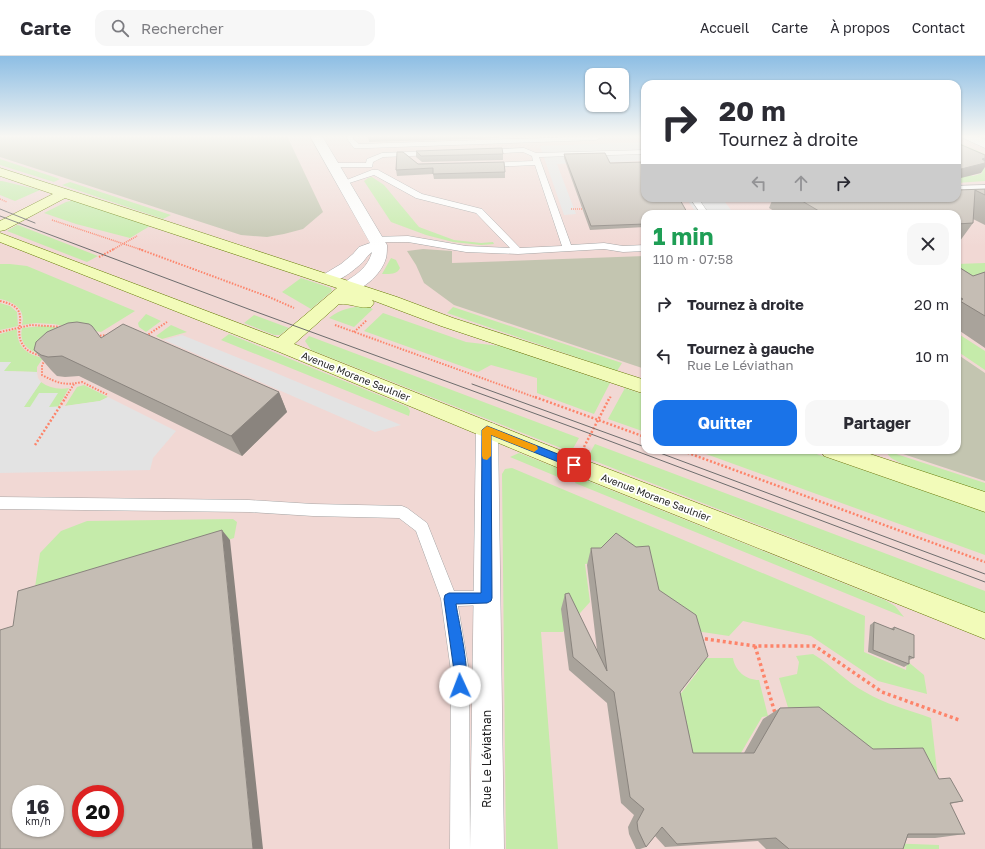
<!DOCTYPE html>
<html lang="fr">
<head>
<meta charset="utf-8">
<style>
  :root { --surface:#fff; --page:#f7f7f7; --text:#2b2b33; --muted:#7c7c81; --line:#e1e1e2; --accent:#1a73e8 }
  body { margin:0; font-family:"Golos Text",sans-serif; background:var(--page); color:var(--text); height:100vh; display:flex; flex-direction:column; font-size:15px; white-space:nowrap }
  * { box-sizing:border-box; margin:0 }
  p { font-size:13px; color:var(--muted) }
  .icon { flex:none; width:22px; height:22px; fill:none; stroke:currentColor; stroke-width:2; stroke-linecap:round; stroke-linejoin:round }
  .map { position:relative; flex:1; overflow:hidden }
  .details { position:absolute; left:641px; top:154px; width:320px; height:244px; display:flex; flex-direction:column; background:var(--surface); border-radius:12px; box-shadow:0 1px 3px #0004 }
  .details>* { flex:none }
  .top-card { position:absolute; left:641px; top:24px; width:320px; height:122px; border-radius:12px; box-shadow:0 1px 3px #0004; background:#fff; color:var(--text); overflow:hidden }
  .controls { position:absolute; left:585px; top:12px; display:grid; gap:8px }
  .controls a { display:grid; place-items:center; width:44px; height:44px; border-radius:8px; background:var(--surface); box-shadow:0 1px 3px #0004; font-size:20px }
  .speed { position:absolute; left:12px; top:729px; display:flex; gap:8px; font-size:20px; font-weight:700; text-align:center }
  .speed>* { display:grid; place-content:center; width:52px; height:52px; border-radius:50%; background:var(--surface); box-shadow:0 1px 3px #0004; line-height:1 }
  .speed small { font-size:10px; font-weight:400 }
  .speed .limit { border:6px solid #d22; background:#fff; color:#111 }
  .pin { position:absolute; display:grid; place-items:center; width:34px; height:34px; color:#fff; margin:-17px; border-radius:8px; box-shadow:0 2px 6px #0006 }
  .me { position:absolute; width:44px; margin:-22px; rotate:358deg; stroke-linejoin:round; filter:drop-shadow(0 0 3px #0008) }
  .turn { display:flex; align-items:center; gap:14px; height:84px; padding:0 12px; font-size:18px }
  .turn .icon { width:52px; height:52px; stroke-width:2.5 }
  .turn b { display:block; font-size:28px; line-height:34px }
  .lanes { display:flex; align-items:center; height:38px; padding:0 12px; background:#0003; justify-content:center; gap:20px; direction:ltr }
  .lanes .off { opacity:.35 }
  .round { display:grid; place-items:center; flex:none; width:42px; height:42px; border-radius:12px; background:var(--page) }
  .summary { display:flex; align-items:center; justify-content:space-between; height:68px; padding:0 12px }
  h1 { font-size:24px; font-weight:700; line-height:30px; color:#1e9e55 }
  .cta { display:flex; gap:8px; margin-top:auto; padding:8px 12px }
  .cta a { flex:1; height:46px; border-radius:12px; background:var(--accent); color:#fff; font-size:16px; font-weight:700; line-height:46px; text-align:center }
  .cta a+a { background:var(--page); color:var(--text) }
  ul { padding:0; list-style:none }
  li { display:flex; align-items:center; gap:12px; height:52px; padding:0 12px }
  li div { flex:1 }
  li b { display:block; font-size:15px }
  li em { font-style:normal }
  header { display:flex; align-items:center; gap:24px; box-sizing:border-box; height:56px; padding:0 20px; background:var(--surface); border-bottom:1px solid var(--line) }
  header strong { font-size:19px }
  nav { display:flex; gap:22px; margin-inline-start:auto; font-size:14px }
  .search { width:280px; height:36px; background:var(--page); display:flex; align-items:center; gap:10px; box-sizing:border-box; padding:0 14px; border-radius:12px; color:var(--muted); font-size:15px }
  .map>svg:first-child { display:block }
  .commercial { fill:#f1d8d4; fill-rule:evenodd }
  .construction { fill:#c3c5b0 }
  .grass { fill:#c5ebaa }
  .parking { fill:#e3e3e3 }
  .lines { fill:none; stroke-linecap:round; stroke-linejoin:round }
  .lane-casing { stroke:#a6a6a6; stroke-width:1 }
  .street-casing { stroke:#a6a6a6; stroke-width:1 }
  .secondary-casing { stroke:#647a03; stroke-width:1 }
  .path-far3 { stroke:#fd846a; stroke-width:1.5; stroke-dasharray:1 1; stroke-linecap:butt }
  .path-far2 { stroke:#fd846a; stroke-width:2; stroke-dasharray:1.5 1.5; stroke-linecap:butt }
  .path-far1 { stroke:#fd846a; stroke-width:2.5; stroke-dasharray:2 2; stroke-linecap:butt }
  .path { stroke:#fd846a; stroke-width:3.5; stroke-dasharray:3 3; stroke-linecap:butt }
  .lane { fill:#fff; fill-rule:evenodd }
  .street { fill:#fff; fill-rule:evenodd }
  .secondary { fill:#f2fbb9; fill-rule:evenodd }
  .tram { stroke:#6d6d6d; stroke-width:1 }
  .wall { fill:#a9a39b }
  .shaded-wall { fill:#8a847e }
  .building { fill:#c5bdb4; stroke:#8a847e; fill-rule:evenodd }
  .route { fill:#1a73e8; stroke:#114b97 }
  .slow { fill:#f59e0b }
  .labels { text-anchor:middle; stroke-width:3.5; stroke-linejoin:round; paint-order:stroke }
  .street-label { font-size:10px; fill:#1f1f1f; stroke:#fff }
  .near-street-label { font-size:12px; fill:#1f1f1f; stroke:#fff }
</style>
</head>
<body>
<header>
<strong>Carte</strong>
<div class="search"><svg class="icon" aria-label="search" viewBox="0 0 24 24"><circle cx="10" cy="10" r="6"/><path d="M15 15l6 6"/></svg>Rechercher</div>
<nav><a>Accueil</a><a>Carte</a><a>À propos</a><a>Contact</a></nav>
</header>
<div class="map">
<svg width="985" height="793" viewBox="0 0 985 793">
  <rect width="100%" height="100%" fill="#f0ede5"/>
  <path class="commercial" d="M0,80H645V142H957V80H985V793H0ZM645,158H957V394H645ZM21,738H55V772H21ZM81,738H115V772H81Z"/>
  <path class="construction" d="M0,80H287L323,156L303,173L284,178L267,181L241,179L0,101Z
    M423,193L452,195V207L645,200V313L454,249L424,227L416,209L407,195Z
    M957,298L985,317V425L891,394H957Z"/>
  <path class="grass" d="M957,86L985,98V125L957,127V120L970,119L973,120L983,117L978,114L985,112L957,99Z
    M0,103L60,123L54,126L0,109Z
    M372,121L384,129L419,171L454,184L481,187L493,186L494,188L481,189L453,186L426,179L391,166L364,125L368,122Z
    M0,125H2L40,134L15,145L0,139Z
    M70,126L171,159L163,163L62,129Z
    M74,144L150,170L130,182L76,168L44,157L66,146Z
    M17,169H18L98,200L87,206L7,175Z
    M391,202L396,204L400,212C397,219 389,218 382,218Z
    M985,207V238L957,234V208Z
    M0,208H10L27,210L135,255L101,276L53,268L36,267L22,269C26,253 14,246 0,243Z
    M301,222L331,232L332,235L311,253L282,236Z
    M0,247L10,250L17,256L18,270L0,274Z
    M366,250L373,253L354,271L329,262C340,253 352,251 366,250Z
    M453,251L622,307L617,315L447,257Z
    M383,257L466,286L500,290L610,327L594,358L537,337V322L491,309L478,316L364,275Z
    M146,258L161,265L146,276L139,271L138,267Z
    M254,259L289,272L280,279H274L244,267Z
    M171,269L187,276L162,283L156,280Z
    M43,270L63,272L39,298C26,293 19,286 22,272Z
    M17,273C17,291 26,298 43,302L37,311V316L3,315L11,306H0V278Z
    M957,277L985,295V314L957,295Z
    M229,278L408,351L410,355L409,360L221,284Z
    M309,280L579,382L571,396L311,294L305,285Z
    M41,326C49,332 59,334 69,332L58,351H48L57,337L30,351H23Z
    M84,329L108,341L100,345L65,350L77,331Z
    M625,332L645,339V376L608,363Z
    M595,388L985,535V557L587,402Z
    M695,394H805L985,456V499Z
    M884,394L985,427V437L908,411L891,402Z
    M519,397L562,414L558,421L510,401Z
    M512,412L865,560L864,596L906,614L907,605L924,619L927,638L878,625L811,580L743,565L729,580L689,574L605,506L585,508L590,546L563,576H541L558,793H506L502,418L505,413Z
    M578,421L885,544L895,550L904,561L575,427Z
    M233,463L237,466L234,482L33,545L40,497L61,475L87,465Z
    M813,598C832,609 846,626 865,636C885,648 909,654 931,662L940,741L851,699L790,658L779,622L797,618L799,606L796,600Z
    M695,602H733C735,615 746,624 759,624L768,660L762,661L738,702L683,703L672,649L699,614Z
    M885,787L939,789V793H883Z"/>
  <path class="parking" d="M644,86L645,105L557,108L576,158L564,159L540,90Z
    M686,142H722L734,158H697Z
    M182,279L271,315L401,369L375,376L164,284Z
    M0,306H11L4,315L37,316L38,322L41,326L24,351H30L39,337H58L49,351L65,350L100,345L108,341L176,375L153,402L150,414L0,417Z"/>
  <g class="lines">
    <g class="lane-casing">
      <path id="lane" d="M347,80H353V83L359,88L604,80L596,84L368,92H354L348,84Z
        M524,92L536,97L645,94V98L539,101L571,189L604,187L623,190L645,189V195L623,196L604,193L518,198L466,196L408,186H376L372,183L373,181L408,180L466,190L510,192L476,157L416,142L374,119L343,129L339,127L372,114H378L422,138L482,153L520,192L562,190L535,109L488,111L484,109L488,107L533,105L532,100L523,96L484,98L480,96L484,94Z
        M433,95H436V99L383,101L373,106L372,111H332L328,109L332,107H366L367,103L382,97Z
        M690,142H698L709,158H701Z
        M0,441L249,444L313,448L402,450L407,452L427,467L454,535H487L493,537L495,542L493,547L487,549L458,550L469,615L470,793H450L451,615L441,543L416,475L399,462L313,460L249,456L0,453Z"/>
    </g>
    <g class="street-casing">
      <path id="street" d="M310,80H322L387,189C387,193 387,198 386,202C382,218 360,239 343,235L341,231L343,227C356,219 368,212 372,196C368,199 366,202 363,206C353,215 336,230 321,226L319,223L321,220L341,208L353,198L359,191L370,187Z
        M961,80H977L985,84V92L963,82Z
        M985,129V137L957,138V130Z
        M487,366L495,368L498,374L504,793H470L476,374L479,368Z"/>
    </g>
    <g class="secondary-casing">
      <path id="secondary" d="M0,112L166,165L397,241L453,262L645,324V338L441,270L372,244L374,247L371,251C360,253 350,247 339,248L294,288L582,403L985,557V583L566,415L277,295L0,186V177L278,282L337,232L65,142L5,174L0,175V165L53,138L0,120Z
        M821,394H858L985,436V456L824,400Z"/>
    </g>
    <path class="path-far3" d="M0,143L7,146
      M571,153H582
      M52,164L142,194
      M112,194L137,180"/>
    <path class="path-far2" d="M139,193L269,241L294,252
      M99,201L114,193
      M0,245C35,252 11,272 23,289C27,296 35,298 42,300
      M335,269L537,342
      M0,276L31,269L63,271
      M354,276L367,264
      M97,280L108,279
      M146,280L167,266
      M45,304L42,309V319C57,327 65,330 82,326L108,339
      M65,342L74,328
      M610,342L611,340"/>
    <path class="path-far1" d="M535,341L645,381
      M35,389L66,341
      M584,391L610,341
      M680,394L985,506"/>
    <path class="path" d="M699,582L755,590H815L882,636L959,664
      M755,590L775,657"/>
    <use href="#lane" class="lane"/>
    <use href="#street" class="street"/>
    <use href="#secondary" class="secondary"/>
    <path class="tram" d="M0,153L35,167
      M0,160L251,254L591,378L985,526
      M472,328L645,391
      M652,394L985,518"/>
  </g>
  <path class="wall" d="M368,80H506H499V82L369,86Z
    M416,95L503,98V104L422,106L416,101Z
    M564,98L610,107L645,158V171L590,174L564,102Z
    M418,108L505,116V122L434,123L433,118L397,120L396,114Z
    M985,133V169L973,163V167L957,189V158H779L769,152L773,142H957V134Z
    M957,210L973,220L985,216V292L957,273Z
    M101,282L279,336L287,356L242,400L79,320L65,321L57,320L51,314L34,294Z
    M591,492L680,636L693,697H744L763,663L780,652L873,693L939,723L963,745L950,748L965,778L935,782H907L903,793H766L758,785L665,791L655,780L646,791L640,793H636L629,778L628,771L634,759L621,747L607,647L569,614L561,553L565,538L597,594L587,509Z
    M874,566L890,573L894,571L914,602L909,604V608L904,611L868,596L870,569Z"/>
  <path class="shaded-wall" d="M985,102V111L981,117L957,123V114L982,103Z
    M279,336L287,356L242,400L231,380Z
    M222,474L230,484L263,793H253Z"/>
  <path class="building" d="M957,87L985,99V102L982,103L985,105V107L957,114Z
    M502,92L503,98L421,100L416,95Z
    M397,96H403L418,108L504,106L505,116L433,118V112L396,114Z
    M605,97L610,107L645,106V142H679L688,158H645V168L591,170L564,98Z
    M985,133V139L975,134L973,167L957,168V158H824L797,142H957V134Z
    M957,210L973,220L985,216V260L960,245L963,243L957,240Z
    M77,266L89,268L92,270L101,282L123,268L279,336L231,380L62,300L48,301L41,299L34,294L36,286L47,276L68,267Z
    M222,474L253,793H0V574L13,570L18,535ZM21,738H55V772H21ZM81,738H115V772H81Z
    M616,477L636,491L649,490L659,534L696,559L708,600L680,636L693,697H754L780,652L819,651L873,693L923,692L939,723L950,722L963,745L950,747L965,778H908L903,793H789L776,782L677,788L662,771L646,791L638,774L637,766L644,753L630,741L614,636L573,601L565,538L569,537L607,615L591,492H601Z
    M874,566L894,574V571L914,579V602L909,600V608L873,594Z"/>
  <linearGradient id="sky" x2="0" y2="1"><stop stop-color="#8dbee4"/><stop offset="0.42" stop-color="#f8f7f3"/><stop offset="1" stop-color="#f8f7f3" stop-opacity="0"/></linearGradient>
  <rect width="985" height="191" fill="url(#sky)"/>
  <path class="route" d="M487,370L578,406L579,409L574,413L571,411L491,379L492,542L491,545L487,547L456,548C459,567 471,618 465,634L460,636L456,634L454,630V615L444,543L445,539L449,537H481L482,374Z"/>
  <path class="slow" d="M487,370L537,390L538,393L534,396L491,379V400L487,404L483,403L482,400V374Z"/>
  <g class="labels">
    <g class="street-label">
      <text transform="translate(356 320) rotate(22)" y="4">Avenue Morane Saulnier</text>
      <text transform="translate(656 441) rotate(21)" y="4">Avenue Morane Saulnier</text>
    </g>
    <g class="near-street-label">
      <text transform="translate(487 703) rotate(-90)" y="4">Rue Le Léviathan</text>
    </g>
  </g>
</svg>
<div class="controls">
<a><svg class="icon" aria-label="search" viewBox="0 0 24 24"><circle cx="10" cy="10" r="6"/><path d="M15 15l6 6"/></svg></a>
</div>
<div class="speed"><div>16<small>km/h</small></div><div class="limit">20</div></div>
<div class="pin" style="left:574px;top:409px;background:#d93025"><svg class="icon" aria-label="arrive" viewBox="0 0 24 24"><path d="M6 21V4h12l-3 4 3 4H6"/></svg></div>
<svg class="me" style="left:460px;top:630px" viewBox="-20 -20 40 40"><circle r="19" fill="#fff"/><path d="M0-13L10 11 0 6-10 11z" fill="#1a73e8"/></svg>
<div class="top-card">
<div class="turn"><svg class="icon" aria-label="right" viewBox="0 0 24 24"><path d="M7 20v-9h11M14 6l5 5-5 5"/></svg><div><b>20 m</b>Tournez à droite</div></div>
<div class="lanes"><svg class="icon off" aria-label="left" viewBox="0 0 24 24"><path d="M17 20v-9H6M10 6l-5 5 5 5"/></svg><svg class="icon off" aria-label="ahead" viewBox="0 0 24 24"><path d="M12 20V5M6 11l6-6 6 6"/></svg><svg class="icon" aria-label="right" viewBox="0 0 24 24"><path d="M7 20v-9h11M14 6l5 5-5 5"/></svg></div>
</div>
<section class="details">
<div class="summary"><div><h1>1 min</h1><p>110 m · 07:58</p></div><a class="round"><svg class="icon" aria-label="close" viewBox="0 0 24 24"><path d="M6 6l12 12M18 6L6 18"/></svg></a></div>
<ul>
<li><svg class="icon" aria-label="right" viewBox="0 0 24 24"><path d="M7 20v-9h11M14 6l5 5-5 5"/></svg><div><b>Tournez à droite</b></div><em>20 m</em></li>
<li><svg class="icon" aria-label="left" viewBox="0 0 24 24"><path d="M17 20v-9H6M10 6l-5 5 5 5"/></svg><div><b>Tournez à gauche</b><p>Rue Le Léviathan</p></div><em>10 m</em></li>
</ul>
<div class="cta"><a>Quitter</a><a>Partager</a></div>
</section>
</div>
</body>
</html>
